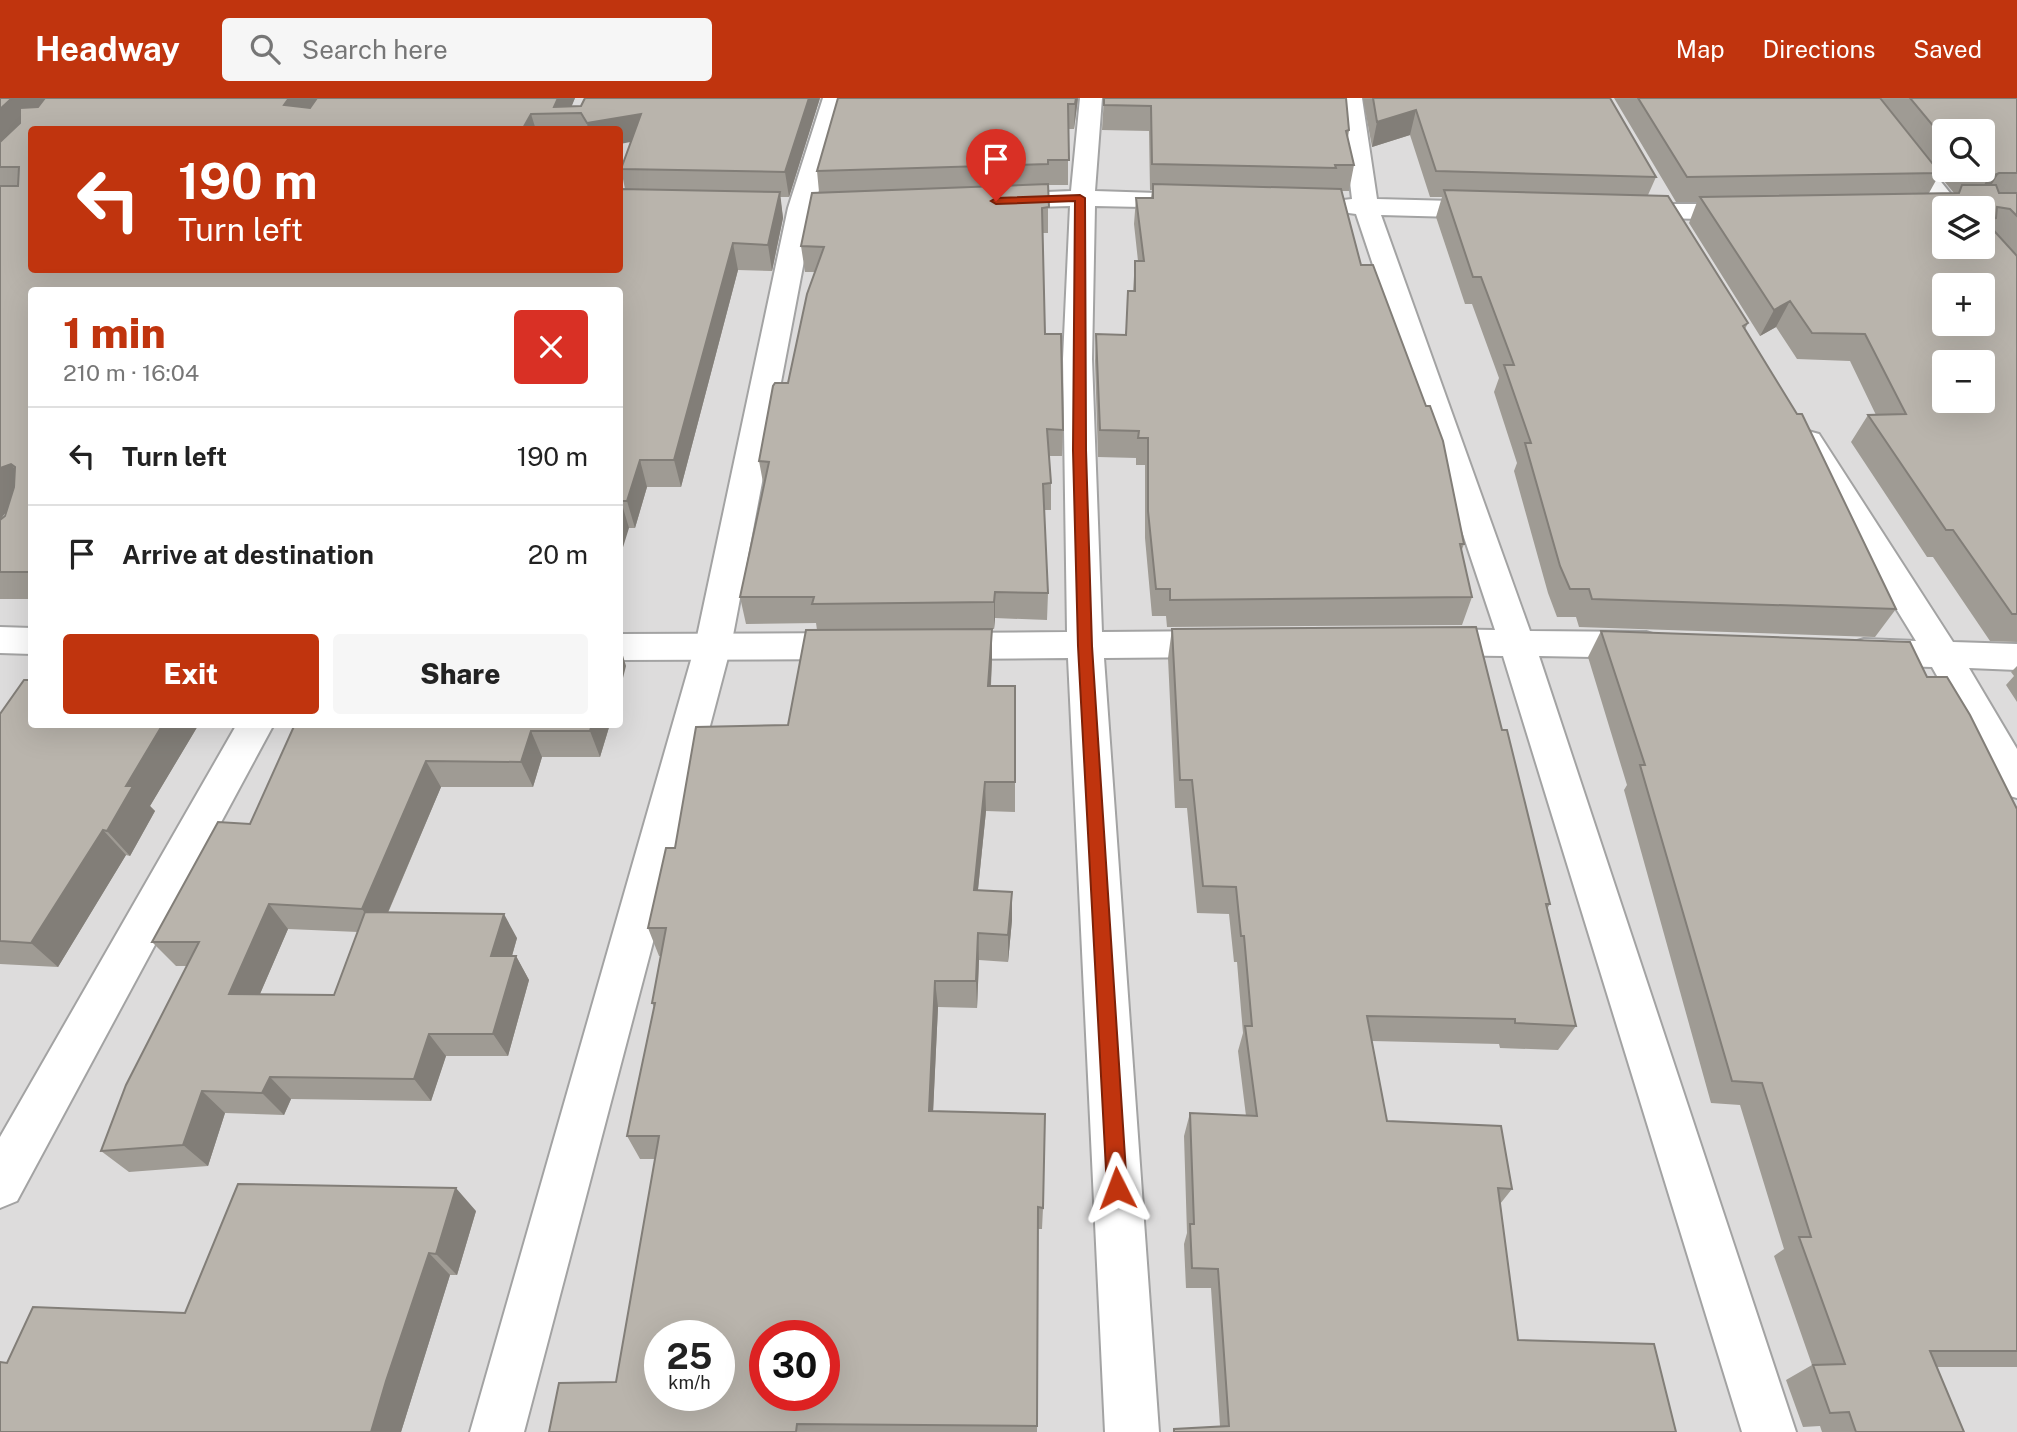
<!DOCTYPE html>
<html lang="en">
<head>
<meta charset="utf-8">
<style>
  :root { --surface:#fff; --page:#f6f6f6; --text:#222; --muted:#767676; --line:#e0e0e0; --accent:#c0340e }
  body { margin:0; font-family:"Public Sans",sans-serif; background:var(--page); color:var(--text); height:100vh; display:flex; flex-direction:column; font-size:26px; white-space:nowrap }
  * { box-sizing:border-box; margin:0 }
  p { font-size:23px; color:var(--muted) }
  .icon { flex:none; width:38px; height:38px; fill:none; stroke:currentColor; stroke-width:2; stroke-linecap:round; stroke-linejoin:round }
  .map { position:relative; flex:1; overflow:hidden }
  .drawer { position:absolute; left:28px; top:189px; width:595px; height:441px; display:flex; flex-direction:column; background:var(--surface); border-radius:7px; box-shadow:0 7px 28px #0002 }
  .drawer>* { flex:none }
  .guide { position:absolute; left:28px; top:28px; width:595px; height:147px; border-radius:7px; box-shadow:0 7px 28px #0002; background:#c0340e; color:#fff; overflow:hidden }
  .tools { position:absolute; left:1932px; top:21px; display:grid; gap:14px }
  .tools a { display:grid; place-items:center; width:63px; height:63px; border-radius:7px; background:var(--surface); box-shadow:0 7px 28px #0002; font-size:35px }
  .speed { position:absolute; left:644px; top:1222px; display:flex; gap:14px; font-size:35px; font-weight:700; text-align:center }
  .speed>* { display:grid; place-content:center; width:91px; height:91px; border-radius:50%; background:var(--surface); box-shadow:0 7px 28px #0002; line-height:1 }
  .speed small { font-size:18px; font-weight:400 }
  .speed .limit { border:10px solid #d22; background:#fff; color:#111 }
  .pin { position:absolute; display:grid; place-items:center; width:60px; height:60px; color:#fff; margin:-72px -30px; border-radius:50% 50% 50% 0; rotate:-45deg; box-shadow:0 0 7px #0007 }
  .pin .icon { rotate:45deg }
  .me { position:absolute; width:77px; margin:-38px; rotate:357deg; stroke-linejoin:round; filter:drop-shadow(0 0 5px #0008) }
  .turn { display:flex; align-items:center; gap:24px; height:147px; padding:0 35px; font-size:32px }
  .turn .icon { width:91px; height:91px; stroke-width:2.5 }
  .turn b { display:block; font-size:49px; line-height:60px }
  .round { display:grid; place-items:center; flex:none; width:74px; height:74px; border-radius:7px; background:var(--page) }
  .overview { display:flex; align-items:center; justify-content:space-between; height:119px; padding:0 35px }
  h1 { font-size:42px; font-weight:800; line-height:52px; color:var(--accent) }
  .action { display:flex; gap:14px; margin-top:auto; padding:14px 35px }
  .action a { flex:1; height:80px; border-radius:7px; background:var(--accent); color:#fff; font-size:28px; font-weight:800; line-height:80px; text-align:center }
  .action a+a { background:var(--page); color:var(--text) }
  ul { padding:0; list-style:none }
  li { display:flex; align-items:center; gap:21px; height:98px; padding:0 35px; border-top:2px solid var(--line) }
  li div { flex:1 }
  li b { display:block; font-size:26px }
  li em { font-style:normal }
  header { display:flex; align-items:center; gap:42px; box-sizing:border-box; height:98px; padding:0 35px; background:var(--accent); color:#fff }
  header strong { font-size:33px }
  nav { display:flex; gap:38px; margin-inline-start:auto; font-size:24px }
  .search { width:490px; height:63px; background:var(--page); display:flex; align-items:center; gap:18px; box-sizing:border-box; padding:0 24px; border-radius:7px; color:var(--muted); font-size:26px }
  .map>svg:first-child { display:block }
  .residential { fill:#dddcdc; fill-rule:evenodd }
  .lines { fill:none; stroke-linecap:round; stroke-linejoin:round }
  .minor-casing { stroke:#a3a3a3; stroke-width:4 }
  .tertiary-casing { stroke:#a3a3a3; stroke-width:4 }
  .minor { fill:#fff; fill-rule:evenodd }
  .tertiary { fill:#fff; fill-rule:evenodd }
  .wall { fill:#9f9b94; fill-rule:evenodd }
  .shaded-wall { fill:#827e78 }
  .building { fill:#b9b4ac; stroke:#827e78; stroke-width:2; fill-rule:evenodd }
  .route { fill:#c0340e; stroke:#7d2209; stroke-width:2 }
</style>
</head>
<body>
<header>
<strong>Headway</strong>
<div class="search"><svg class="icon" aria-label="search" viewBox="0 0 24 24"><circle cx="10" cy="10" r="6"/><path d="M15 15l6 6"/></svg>Search here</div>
<nav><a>Map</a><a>Directions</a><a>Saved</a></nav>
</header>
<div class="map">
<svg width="2017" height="1334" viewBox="0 0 2017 1334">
  <rect width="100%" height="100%" fill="#efeee6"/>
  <path class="residential" d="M0,0H2017V1334H0ZM32,32H620V172H32ZM1944,33H1983V72H1944ZM1944,110H1983V149H1944ZM1944,187H1983V226H1944ZM32,192H620V626H32ZM1944,264H1983V303H1944ZM660,1237H719V1297H660ZM765,1237H824V1297H765Z"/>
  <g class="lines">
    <g class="minor-casing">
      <path id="minor" d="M1080,0H1102L1095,93L1188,96L1197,98L1200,103L1197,108L1188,110L1095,108L1092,261L1102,534L1223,533L1236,537L1241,546L1236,555L1223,559L1104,560L1159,1334H1105L1068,560L940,561L927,557L922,548L927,539L940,535L1067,534L1063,261L1070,108L996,110L987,108L984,103L987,98L996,96L1071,93Z
        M1340,0H1362L1377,101L1492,104L1501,107L1505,112L1501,117L1492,120L1381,117L1530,533L1646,534L1659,538L1664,547L1659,556L1646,560L1539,558L1796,1334H1742L1503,558L1427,557L1414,553L1409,544L1414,535L1427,531L1495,532L1356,116L1334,113L1330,108L1334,103L1352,101Z
        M1851,0H1874L1962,110H1944V116L1941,115Z
        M1626,106H1744L1753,109L1757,114L1753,119L1744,122L1617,119L1613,114L1617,109Z
        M1808,333L1819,336L1953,544L2017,546V572L1969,570L2017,651V700L2003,696L1932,569L1864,567L1851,563L1846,554L1851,545L1864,541L1916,543L1793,343L1797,336Z
        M0,529L32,530V556L0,555Z
        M855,535L868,539L873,548L868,557L855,561L620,562V536Z
        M237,626H274L17,1103L0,1110V1039Z"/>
    </g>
    <g class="tertiary-casing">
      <path id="tertiary" d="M823,0H845L814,110L731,548L524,1334H470L695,548L788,110Z"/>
    </g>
    <use href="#minor" class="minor"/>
    <use href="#tertiary" class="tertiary"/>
  </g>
  <path class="wall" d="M0,0H575L571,8H581L585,0H820L789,99H780L783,120L772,173L738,172L681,389H647L635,430H629L32,192V501H0V422L5,418L6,414L0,422ZM32,32H620L631,44L621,71L625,91L620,172H32Z
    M1078,0L1074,31H1068V87H1048V135H1043L1045,236L1063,332L1062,358H1049L1051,385V412H1044L1048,495L1047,522L995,520L994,531H992V561L991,588H1015V714L986,713L978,792L1012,822L1008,864L979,862L977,910L938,909L933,1013L1043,1110L1042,1131H1038L1037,1334H549L616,1284L655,1061H640L627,1038L654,909L652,905L661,858H659L648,830L675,750L788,627L817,532L816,525L746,526L740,499L764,390L759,363L788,285L815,174H805L801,148L819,94L817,73Z
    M1104,0L1349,32L1348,40L1354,67L1349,93H1342L1361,167L1464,446L1461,454L1472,499L1462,527L1167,529L1166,518H1152L1145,440V367H1136V360L1098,359L1095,263L1096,236L1125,237L1133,193L1135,163H1138L1134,126L1136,100H1151L1152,92H1150L1149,33L1102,32Z
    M1363,0H1610L1656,79L1648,97L1748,225L1745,231L1896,511L1875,539L1579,529L1576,519H1557L1548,495L1514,373L1517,365L1494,294L1499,280L1472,206H1465L1436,119L1442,99H1430L1410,37L1372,49Z
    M1614,0H2017V544L1990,543L1933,459H1927L1851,344L1868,317H1876L1850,263L1797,261L1776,229L1760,238L1689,125L1697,104H1676ZM1944,33L1983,72H1944ZM1939,77L1954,95H1929Z
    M1172,531L1502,632L1550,806L1547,811L1576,928L1558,952L1500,950L1499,946L1372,943L1387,1023L1512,1091L1500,1106L1518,1242L1676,1334H1173L1174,1331L1220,1328L1211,1190H1186L1184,1146L1187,1135L1184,1038L1190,1015L1246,1018L1238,953L1243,935L1237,864H1234L1229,816L1197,815L1187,710H1175L1168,560Z
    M1601,533L1927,579L2017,711V1269H1937L1964,1334H1822L1820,1328L1803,1329L1786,1282L1812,1267L1774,1158L1784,1151L1740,1007L1711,1005L1624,692L1627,687L1588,559Z
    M2017,568V604L2006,587L2014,578L2011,574Z
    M0,616L32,626H199L150,708L155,713L130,758L126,757L58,869L0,866Z
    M289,626H610L600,659H542L533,689H441L388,815L517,840L512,858H516L529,882L508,958H446L431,1003L291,1001L284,1017L225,1015L208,1068L129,1074L101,1053L187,868H176L152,844L250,726L295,627ZM288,831L358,834L334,897L260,896Z
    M476,1113L457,1177H450L401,1334H0L7,1265L185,1215Z"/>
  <path class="shaded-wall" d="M12,0H52L0,50V11Z
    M289,0H317L295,32L284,7Z
    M558,0H575L569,15L554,9Z
    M809,0H820L789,99L785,74Z
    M1076,0H1078L1074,31L1075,6Z
    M1416,12L1410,37L1372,49L1377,24Z
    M531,16L536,32H522Z
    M641,16L646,41L620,46V32H588L587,25Z
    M1999,75L1983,100L1973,106L1988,80Z
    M780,94L783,120L772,173L768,147Z
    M733,145L738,172L681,389L674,362Z
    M1790,203L1776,229L1760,238L1774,212Z
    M640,362L647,389L635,430L627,403Z
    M11,366L31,393L19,397L0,422V370Z
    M621,403L629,430L620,459V409Z
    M995,494V520L994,531V504Z
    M992,531V561L989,618L988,588Z
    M620,547L626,568L620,592Z
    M163,626H199L150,708L155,713L130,758L107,733L126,688Z
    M592,626H610L600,659L590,633Z
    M531,633L542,659L533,689L521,664Z
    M426,663L441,689L379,835L362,811Z
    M985,684L986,713L975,820L974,792Z
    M103,732L126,757L58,869L31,845Z
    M1012,794V822L1008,864V837Z
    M269,806L288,831L250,919L229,896Z
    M504,816L517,840L505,882L491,858Z
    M978,835L979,862L977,910L976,883Z
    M516,858L529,882L508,958L493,936Z
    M935,883L938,909L932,1037L929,1013Z
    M429,936L446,958L431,1003L414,981Z
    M270,979L291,1001L284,1017L262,995Z
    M202,993L225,1015L208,1068L183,1047Z
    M456,1090L476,1113L457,1177L436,1156Z
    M429,1155L450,1177L401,1334H371L386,1283Z"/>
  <path class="building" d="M0,0H12L0,11Z
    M45,0H289L284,7L310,10L317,0H558L554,9L581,8L585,0H809L785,74L621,71L641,16L587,25L581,15L531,16L522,32H32V172H620V91L780,94L768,147L733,145L674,362H640L627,403H621L620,409V192H32V474H0V422L5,418L14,389L15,369L11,366L0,370V88H18L19,69H0V44L20,25V10L38,9Z
    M838,0H1076L1075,6H1068L1069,62H1048V66L817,73Z
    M1104,0H1346L1349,32L1346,33L1354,67H1335L1336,70L1152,66L1151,8L1104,7Z
    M1373,0H1610L1656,79L1436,73L1416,12L1377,24Z
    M1638,0H1880L1940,75L1687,79Z
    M1910,0H2017V75H1999L1988,80L1973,75L1971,72H1983V33H1944V41Z
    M1048,86L1049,109L1042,110L1045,236H1061L1063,332L1047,331L1051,385L1043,386L1048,495L995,494L994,504L812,506L814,499H740L769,364L759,363L773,288L775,285H788L807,196L824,149L801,148L812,95Z
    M1153,86L1341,91L1361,167H1373L1426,308H1430L1443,343L1464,446H1460L1472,499L1170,502V491H1156L1148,413V340H1138L1139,333L1100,332L1096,236L1126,237L1128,193H1135V163H1144L1136,100H1153Z
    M1962,87H1996L1999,95H2017V118L2010,111L1997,109L1996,120L1987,121V125L2017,158V516H2012L1953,432H1946L1868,317L1906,316L1865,236L1812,235L1790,203L1774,212L1700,99L1959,95ZM1944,110H1983V149H1944ZM1944,187H1983V226H1944ZM1944,264H1983V303H1944Z
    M1444,92L1668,98L1748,225L1743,228L1797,316H1802L1896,511L1592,501L1589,491H1570L1560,468L1525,345H1531L1504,267H1514L1481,179H1473Z
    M1476,529L1502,632H1507L1550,806H1546L1576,928L1515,925V921L1367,918L1387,1023L1501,1028L1512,1091L1498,1090L1518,1242L1654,1246L1676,1334H1174V1331L1229,1328L1218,1171L1192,1170L1190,1126H1194L1190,1015L1257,1018L1245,928H1252L1244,838H1241L1236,789L1203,788L1192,682H1180L1172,531Z
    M992,531L988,588H1015V684H985L974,792L1012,794L1008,837L978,835L976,883H935L929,1013L1045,1016L1043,1110L1038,1109L1037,1328L797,1326L796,1334H549L559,1285L616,1284L659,1038H627L655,905H652L666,830H648L666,750H675L696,629L788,627L806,532ZM660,1237H719V1297H660ZM765,1237H824V1297H765Z
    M1601,533L1910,544L1927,579H1947L1970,617L2017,711V1253H1930L1964,1334H1856L1849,1314L1830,1315L1813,1267L1845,1266L1799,1139H1811L1762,985L1732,983L1640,667H1645Z
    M24,582H32V626H163L126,688H133L107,733L103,732L31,845L0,843V616Z
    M295,626H592L590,633H531L521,664L426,663L362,811L269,806L229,896L334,897L365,814L504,816L491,858H516L493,936H429L414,981L270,979L262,995L202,993L183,1047L101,1053L126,987L199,844H152L218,724L250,726Z
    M238,1086L456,1090L436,1156L429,1155L386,1283L371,1334H0V1264L7,1265L33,1209L185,1215Z"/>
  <path class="route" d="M1080,97L1085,100L1086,352L1092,548L1127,1090L1124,1097L1117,1100L1110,1097L1107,1090L1078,548L1073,352L1075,103L996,106L991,103L996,100Z"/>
</svg>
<div class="tools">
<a><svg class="icon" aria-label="search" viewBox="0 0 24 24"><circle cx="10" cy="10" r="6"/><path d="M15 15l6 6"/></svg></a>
<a><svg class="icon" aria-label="layers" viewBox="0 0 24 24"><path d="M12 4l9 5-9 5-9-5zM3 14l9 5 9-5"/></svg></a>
<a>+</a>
<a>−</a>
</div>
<div class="speed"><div>25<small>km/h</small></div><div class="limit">30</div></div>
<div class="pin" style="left:996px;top:103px;background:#d93025"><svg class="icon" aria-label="arrive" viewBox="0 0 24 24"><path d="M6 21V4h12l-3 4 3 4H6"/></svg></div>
<svg class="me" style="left:1117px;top:1090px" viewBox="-20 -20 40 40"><path d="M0-17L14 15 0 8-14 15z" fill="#c0340e" stroke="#fff" stroke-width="4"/></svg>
<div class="guide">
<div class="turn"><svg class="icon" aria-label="left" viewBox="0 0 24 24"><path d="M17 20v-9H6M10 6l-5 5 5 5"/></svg><div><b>190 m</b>Turn left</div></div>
</div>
<section class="drawer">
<div class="overview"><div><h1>1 min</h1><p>210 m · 16:04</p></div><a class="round" style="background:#d93025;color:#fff"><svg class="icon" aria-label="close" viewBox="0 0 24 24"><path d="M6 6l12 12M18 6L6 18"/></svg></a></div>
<ul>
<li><svg class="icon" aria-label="left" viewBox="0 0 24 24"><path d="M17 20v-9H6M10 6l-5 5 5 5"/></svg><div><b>Turn left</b></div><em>190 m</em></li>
<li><svg class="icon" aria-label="arrive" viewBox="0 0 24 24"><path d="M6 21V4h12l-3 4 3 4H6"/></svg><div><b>Arrive at destination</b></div><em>20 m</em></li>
</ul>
<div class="action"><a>Exit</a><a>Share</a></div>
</section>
</div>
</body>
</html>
